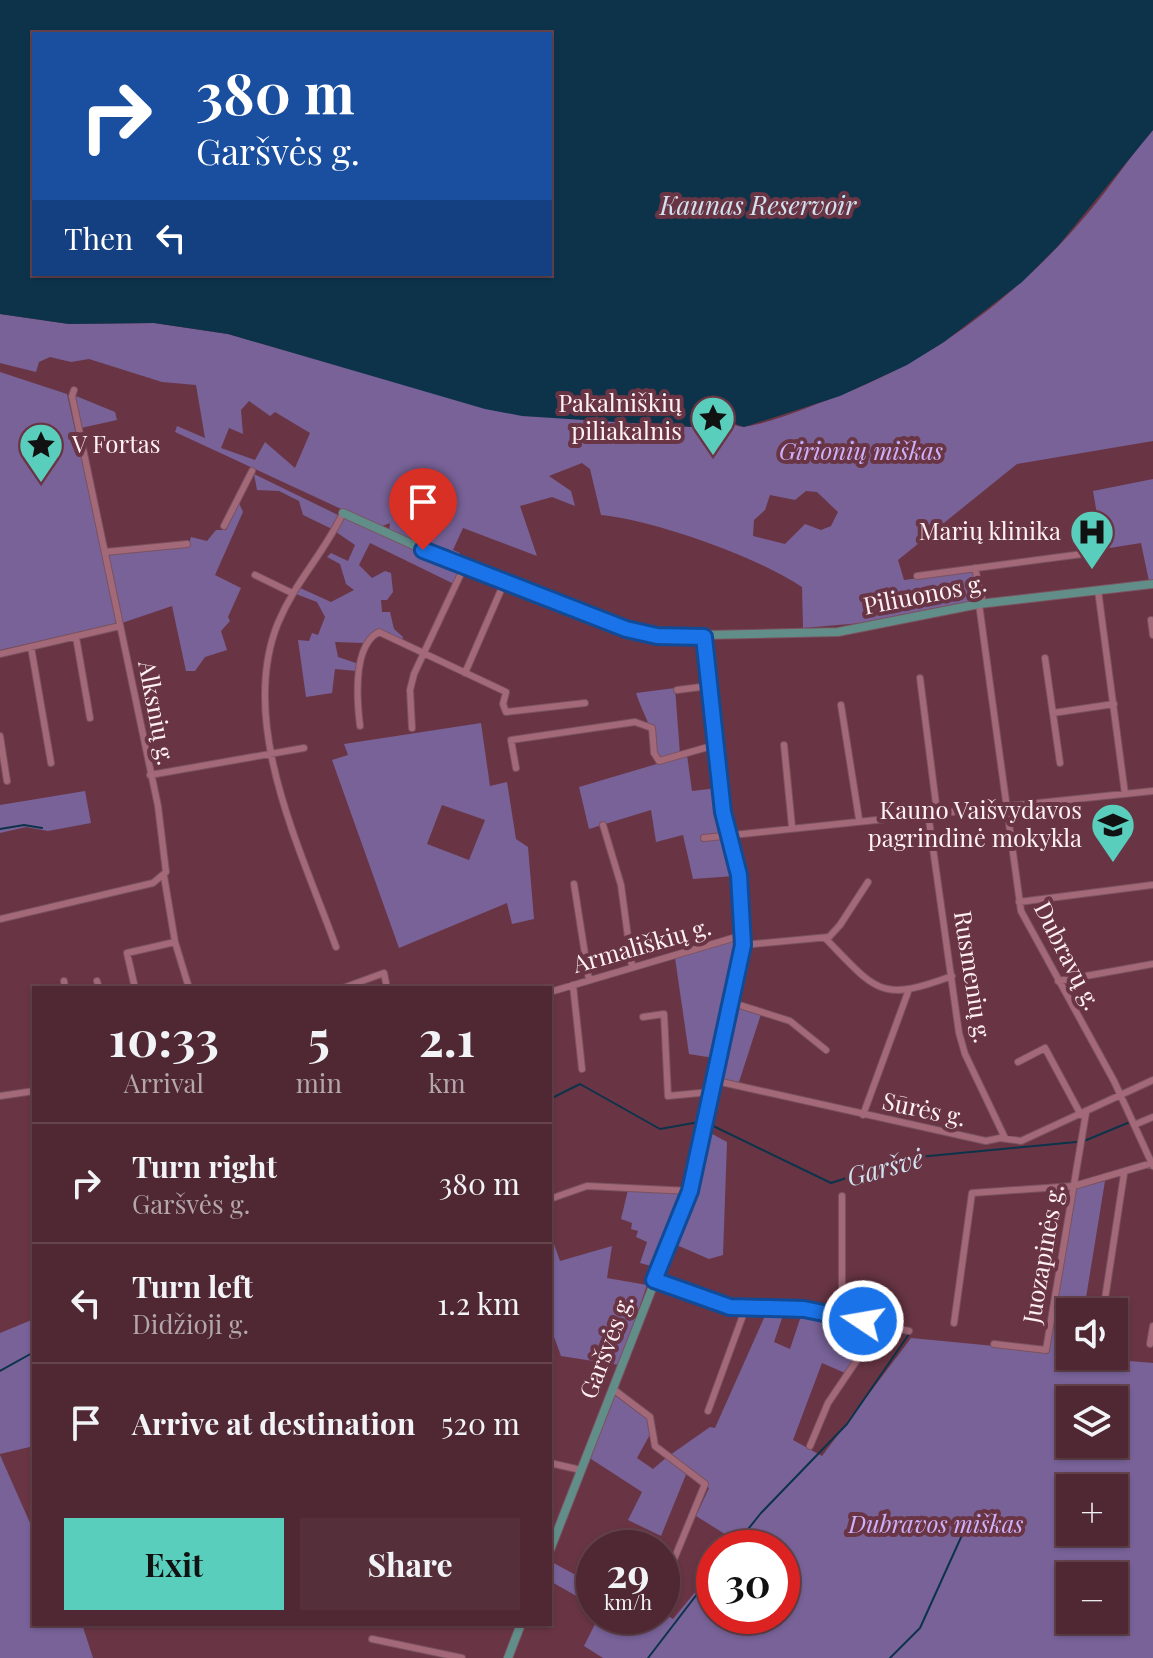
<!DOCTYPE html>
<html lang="en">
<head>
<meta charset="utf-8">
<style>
  :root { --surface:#4f2833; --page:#55303b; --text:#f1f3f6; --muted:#b3a6ac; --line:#66444e; --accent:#5acebc }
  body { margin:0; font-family:"Playfair Display",serif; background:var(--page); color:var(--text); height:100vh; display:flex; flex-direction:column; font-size:30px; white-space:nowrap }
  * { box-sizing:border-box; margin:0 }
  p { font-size:26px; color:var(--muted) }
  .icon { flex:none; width:44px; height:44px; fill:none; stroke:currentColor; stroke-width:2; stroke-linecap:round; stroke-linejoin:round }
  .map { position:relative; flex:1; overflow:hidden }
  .panel { position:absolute; left:32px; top:986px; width:520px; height:640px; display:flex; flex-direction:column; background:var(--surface); border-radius:0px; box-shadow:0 2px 6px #0004,0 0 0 2px var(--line) }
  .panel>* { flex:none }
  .guide { position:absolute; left:32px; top:32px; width:520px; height:244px; border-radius:0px; box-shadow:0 2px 6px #0004,0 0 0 2px var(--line); background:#1a4fa0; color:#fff; overflow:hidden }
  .buttons { position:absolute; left:1056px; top:1298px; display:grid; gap:16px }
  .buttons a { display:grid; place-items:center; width:72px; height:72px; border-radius:0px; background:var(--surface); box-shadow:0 2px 6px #0004,0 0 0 2px var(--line); font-size:40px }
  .speed { position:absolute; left:576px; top:1530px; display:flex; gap:16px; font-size:40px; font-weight:700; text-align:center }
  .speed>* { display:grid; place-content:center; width:104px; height:104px; border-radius:50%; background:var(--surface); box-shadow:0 2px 6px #0004,0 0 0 2px var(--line); line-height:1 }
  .speed small { font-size:20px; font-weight:400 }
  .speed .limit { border:12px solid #d22; background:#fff; color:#111 }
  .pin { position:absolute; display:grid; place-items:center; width:68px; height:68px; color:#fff; margin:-82px -34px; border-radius:50% 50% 50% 0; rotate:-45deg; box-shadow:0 0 8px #0007 }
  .pin .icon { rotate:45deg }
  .me { position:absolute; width:88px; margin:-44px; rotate:282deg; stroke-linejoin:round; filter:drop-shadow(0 0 6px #0008) }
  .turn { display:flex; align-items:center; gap:28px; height:168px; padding:0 32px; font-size:36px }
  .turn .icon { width:104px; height:104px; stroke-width:2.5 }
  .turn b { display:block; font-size:56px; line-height:68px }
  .then { display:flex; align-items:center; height:76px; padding:0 32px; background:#0003; gap:16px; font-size:30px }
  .eta { display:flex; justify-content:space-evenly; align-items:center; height:136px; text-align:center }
  .eta b { font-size:48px; font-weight:700; line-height:56px }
  .button { display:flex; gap:16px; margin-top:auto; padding:16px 32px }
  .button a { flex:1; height:92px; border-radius:0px; background:var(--accent); color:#111; font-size:32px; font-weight:700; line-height:92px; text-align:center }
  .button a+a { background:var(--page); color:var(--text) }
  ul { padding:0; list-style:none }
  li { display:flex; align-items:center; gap:24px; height:120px; padding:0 32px; border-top:2px solid var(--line) }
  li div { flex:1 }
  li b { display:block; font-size:30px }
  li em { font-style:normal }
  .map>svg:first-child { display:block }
  .green { fill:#786298; fill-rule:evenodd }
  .water { fill:#0d334b; fill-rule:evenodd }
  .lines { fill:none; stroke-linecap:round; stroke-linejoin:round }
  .stream { stroke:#0d334b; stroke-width:2 }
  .minor-casing { stroke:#7a525f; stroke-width:8 }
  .major-casing { stroke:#7a525f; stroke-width:10 }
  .minor { stroke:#a36979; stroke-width:6 }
  .major { stroke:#628e8a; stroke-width:8 }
  .route-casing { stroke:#114b97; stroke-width:20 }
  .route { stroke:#1a73e8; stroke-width:14 }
  .labels { text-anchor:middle; stroke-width:8; stroke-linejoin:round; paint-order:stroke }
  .poi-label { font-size:24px; fill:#fef0f3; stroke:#693544; text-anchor:end }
  .park-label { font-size:24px; font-style:italic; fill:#cdb1fa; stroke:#693544 }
  .street-label { font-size:24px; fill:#fef0f3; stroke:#693544 }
  .water-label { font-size:26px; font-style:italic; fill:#d1e2f0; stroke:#693544 }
</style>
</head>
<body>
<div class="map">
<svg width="1153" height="1658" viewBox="0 0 1153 1658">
  <rect width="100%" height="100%" fill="#693544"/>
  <path class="green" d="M1153,130V441L1017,464L898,560L904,580L973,571L980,600L873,622L803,628L802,587C755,556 657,521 601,515L590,469L582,463L549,476L571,491L575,506L552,497L520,506L537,556L463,528L453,550L460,553L458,561L418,544L420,536L411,541L389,531L390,523L380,527L175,432L177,426L205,438L196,385L162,382L89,359L71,362L50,357L39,362L36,372L0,363V314L69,324L154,323L228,334L502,412L693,427L721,419C728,420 731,424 738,426C751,431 814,405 830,399C932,362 1020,294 1089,212C1112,185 1130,156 1153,130ZM249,401L270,416L275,412L310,433L295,468L265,442L255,460L221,448L229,428L243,434L241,410ZM806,491L817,492L838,512L831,526L821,530L805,524L785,544L753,536L754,520L765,510L770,495L795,500Z
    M0,372L67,394L118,623L0,650Z
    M76,396L115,412L117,420L81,428Z
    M254,474L338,515L332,529L303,515L299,501L279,491L257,490Z
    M1153,479V580L1149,581L1141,543L1103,549L1093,491Z
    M238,501L243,512L215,575L241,588L228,617L230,621L221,631L227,650L205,657L195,671H186L172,606L122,623L108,554L188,547L191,537L207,541L216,530H226Z
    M343,517L455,568L459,574L454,584L370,543L359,565L372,578L385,571L391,573L393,592L387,600H381L382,612H390L394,629L403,637L402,640L378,630L364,643L335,642L338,657L356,663L357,671L335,669L332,693L306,697L298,640L309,641L312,633L318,635L325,617L317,602L296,594L298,587L331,602L354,590L346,584L340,564L327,557L331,553L348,561L355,545L336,532Z
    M675,688L680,754L662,760L656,755C654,729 644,717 636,693Z
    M481,723L490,786L507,782L516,839L528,847L534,919L512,924L507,903L399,948L332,760L348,755L344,744ZM442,805L485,820L469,860L427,844Z
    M687,755L692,791L717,788L723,830L735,876L693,879L683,835L656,842L651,810L589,829L579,787Z
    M85,791L91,823L48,831L26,827L0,833V805Z
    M739,939L714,1058L689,1054L675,958Z
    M731,1005L761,1014L739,1082L718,1078Z
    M703,1129L727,1142L723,1255L709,1259L672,1243Z
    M1105,1181L1085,1304L1082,1312H1070V1356L1153,1363V1658H603L584,1646L599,1616H662V1612L673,1619L714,1569V1605L709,1615L749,1635L759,1616H782V1548H731L736,1541L696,1516L709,1488L670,1455L710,1427L715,1428L768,1309H785L774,1342L790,1349L803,1310L875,1327L845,1373L822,1363L793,1440L822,1456L911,1338L1047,1351L1075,1189ZM1070,1400H1114V1444H1070ZM1070,1488H1114V1532H1070ZM1070,1576H1114V1620H1070Z
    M628,1190L685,1194L655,1267L640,1263L647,1242L636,1237L638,1231L631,1229L632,1223L621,1219Z
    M550,1233L560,1261L612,1246L607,1278L647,1285L619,1365L561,1356L550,1326Z
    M34,1319V1446L0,1454V1333Z
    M613,1394L648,1420L653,1429L637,1458L653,1469L667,1457L687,1472L661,1536L628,1520L642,1492L588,1457Z
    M0,1455L34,1532V1624H82L93,1658H0Z
    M550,1561L594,1585V1606L550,1581Z"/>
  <path class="water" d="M0,0H1153V130L1058,246L1022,282L944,342L907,365L840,396L744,427L721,419L693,427L522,416L485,409L228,334L154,323L69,324L0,314ZM550,34V274H34V34Z"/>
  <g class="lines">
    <path class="stream" d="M0,829L24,825L42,828
      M550,1099L580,1084L660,1129L699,1122
      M707,1123L831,1183L908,1158L1076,1142
      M1084,1141L1130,1122
      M0,1371L34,1352
      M733,1548L761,1513L847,1424L909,1334
      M648,1658L714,1572
      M890,1658L920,1628L967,1524"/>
    <g class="minor-casing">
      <path id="minor" d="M224,526L252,471
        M105,552L187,544
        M975,568L983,603
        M255,575L292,593
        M917,576L1090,553
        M1098,590L1125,794
        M979,604L1021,911L1114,1081L1153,1166
        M1151,620L1153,635
        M76,637L90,718
        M31,647L51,763
        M0,654L120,626
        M1045,658L1060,763
        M465,673L504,583
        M920,678L937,812
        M677,690L709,686
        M841,705L859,819
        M1053,713L1114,704
        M360,726C357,701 352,646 379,632L506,692L503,704L506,712L585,703
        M412,728L410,690L414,674L464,567
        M0,736L7,781
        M784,745L792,827
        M516,768L511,740L635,722L652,728L654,753L659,761L715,745
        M150,775L304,748
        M928,813L959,1033L965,1054L1005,1138
        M603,825L621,885L632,967
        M704,838L1153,791
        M164,876L175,942L189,988
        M574,884L589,980
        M1019,902L1152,885
        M0,919L153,883L166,872L158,806L72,396L74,390
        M825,938C877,991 879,1003 952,976
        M743,945L829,937L840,925L868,882
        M336,947C302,852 237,724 278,623C296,580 323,555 343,513
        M64,981L65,988
        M97,981L99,988
        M1058,981L1153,964
        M573,985L582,1069
        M135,988L127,953L175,942
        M343,988L384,973L387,988
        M550,992L743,935
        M730,1002L790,1021L826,1050
        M643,1017L664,1014L668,1096L710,1092
        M1018,1062L1045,1048L1081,1115
        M712,1080L986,1141L1000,1138L1021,1141L1153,1080
        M0,1096L34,1091
        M863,1115L908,992
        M1134,1125L1153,1117
        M550,1199L587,1186L690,1191
        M654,1280L730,1307L804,1309L909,1331
        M1103,1312L1124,1174
        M842,1315V1196
        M954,1323L972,1193L1074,1186L1152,1163
        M994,1344L1046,1350L1086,1113
        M1150,1344L1153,1326
        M613,1389L650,1417L655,1446L705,1484L670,1569
        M708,1411L746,1307
        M810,1446L828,1403L880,1326
        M550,1463L581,1470
        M372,1639L462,1658"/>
    </g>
    <g class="major-casing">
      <path id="major" d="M343,513L447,560L621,627L657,636L838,632L979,604L1153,584
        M550,1550L690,1191L743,945L739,875L723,812L704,637
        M508,1658L521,1624"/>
    </g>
    <use href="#minor" class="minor"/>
    <use href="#major" class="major"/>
  </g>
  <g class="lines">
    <g class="route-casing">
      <path id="route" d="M423,550L626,629L657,636L704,637L723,812L739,875L743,945L690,1191L654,1280L730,1307L804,1309L863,1321"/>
    </g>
    <use href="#route" class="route"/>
  </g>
  <defs>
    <g id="sight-pin" transform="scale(2.3)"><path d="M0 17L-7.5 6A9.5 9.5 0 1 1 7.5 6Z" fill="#5acebc" stroke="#693544"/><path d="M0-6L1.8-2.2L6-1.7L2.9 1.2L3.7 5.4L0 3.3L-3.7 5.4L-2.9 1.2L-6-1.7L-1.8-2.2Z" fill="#111"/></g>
    <g id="hospital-pin" transform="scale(2.3)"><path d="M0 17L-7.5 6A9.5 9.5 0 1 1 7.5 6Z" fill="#5acebc" stroke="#693544"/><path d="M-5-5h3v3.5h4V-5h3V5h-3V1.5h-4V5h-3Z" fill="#111"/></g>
    <g id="school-pin" transform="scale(2.3)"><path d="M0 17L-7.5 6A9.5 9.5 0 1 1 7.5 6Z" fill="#5acebc" stroke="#693544"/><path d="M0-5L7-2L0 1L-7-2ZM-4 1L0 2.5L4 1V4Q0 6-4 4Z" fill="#111"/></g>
  </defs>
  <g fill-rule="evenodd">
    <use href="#sight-pin" x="713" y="418"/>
    <use href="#sight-pin" x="41" y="445"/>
    <use href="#hospital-pin" x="1092" y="532"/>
    <use href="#school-pin" x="1113" y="825"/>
  </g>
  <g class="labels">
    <g class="poi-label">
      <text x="682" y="412">Pakalniškių<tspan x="682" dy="28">piliakalnis</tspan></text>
      <text x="72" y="453" text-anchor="start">V Fortas</text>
      <text x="1061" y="540">Marių klinika</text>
      <text x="1082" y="819">Kauno Vaišvydavos<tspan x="1082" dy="28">pagrindinė mokykla</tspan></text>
    </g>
    <g class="park-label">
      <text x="861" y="460">Girionių miškas</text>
      <text x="936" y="1533">Dubravos miškas</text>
    </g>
    <g class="street-label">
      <text transform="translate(925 595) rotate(-11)" y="8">Piliuonos g.</text>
      <text transform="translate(156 713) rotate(79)" y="8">Alksnių g.</text>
      <text transform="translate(642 946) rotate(-16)" y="8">Armališkių g.</text>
      <text transform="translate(1067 956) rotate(63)" y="8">Dubravų g.</text>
      <text transform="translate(972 977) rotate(81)" y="8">Rusmenių g.</text>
      <text transform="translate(924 1110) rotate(12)" y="8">Sūrės g.</text>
      <text transform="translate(1044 1254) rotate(-80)" y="8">Juozapinės g.</text>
      <text transform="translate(607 1347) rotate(-69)" y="8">Garšvės g.</text>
    </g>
    <g class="water-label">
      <text x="758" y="215">Kaunas Reservoir</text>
      <text transform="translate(885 1168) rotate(-15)" y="9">Garšvė</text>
    </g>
  </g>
</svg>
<div class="buttons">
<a><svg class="icon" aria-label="sound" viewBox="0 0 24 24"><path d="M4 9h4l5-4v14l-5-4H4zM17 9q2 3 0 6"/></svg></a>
<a><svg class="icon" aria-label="layers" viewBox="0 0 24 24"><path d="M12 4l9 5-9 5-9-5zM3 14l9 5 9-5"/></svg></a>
<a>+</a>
<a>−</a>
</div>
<div class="speed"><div>29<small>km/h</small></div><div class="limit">30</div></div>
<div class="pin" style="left:423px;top:550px;background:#d93025"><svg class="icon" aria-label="arrive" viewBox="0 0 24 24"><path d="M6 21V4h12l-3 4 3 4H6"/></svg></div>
<svg class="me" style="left:863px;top:1321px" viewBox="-20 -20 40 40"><circle r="17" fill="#1a73e8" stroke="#fff" stroke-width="3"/><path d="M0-11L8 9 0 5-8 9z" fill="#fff"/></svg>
<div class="guide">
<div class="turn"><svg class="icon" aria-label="right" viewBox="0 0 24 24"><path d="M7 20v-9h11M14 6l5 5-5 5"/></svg><div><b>380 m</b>Garšvės g.</div></div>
<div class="then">Then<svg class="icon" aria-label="left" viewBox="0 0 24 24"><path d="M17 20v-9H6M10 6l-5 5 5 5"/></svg></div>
</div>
<section class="panel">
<div class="eta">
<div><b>10:33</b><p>Arrival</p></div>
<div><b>5</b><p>min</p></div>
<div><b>2.1</b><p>km</p></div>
</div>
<ul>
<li><svg class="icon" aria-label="right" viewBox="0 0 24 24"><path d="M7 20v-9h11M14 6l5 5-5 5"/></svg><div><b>Turn right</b><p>Garšvės g.</p></div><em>380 m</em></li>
<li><svg class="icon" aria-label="left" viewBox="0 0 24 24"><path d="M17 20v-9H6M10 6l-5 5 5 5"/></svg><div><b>Turn left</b><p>Didžioji g.</p></div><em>1.2 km</em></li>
<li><svg class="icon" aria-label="arrive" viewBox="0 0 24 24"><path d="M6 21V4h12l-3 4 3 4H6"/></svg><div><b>Arrive at destination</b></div><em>520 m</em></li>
</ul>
<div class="button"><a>Exit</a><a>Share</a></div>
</section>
</div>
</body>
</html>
